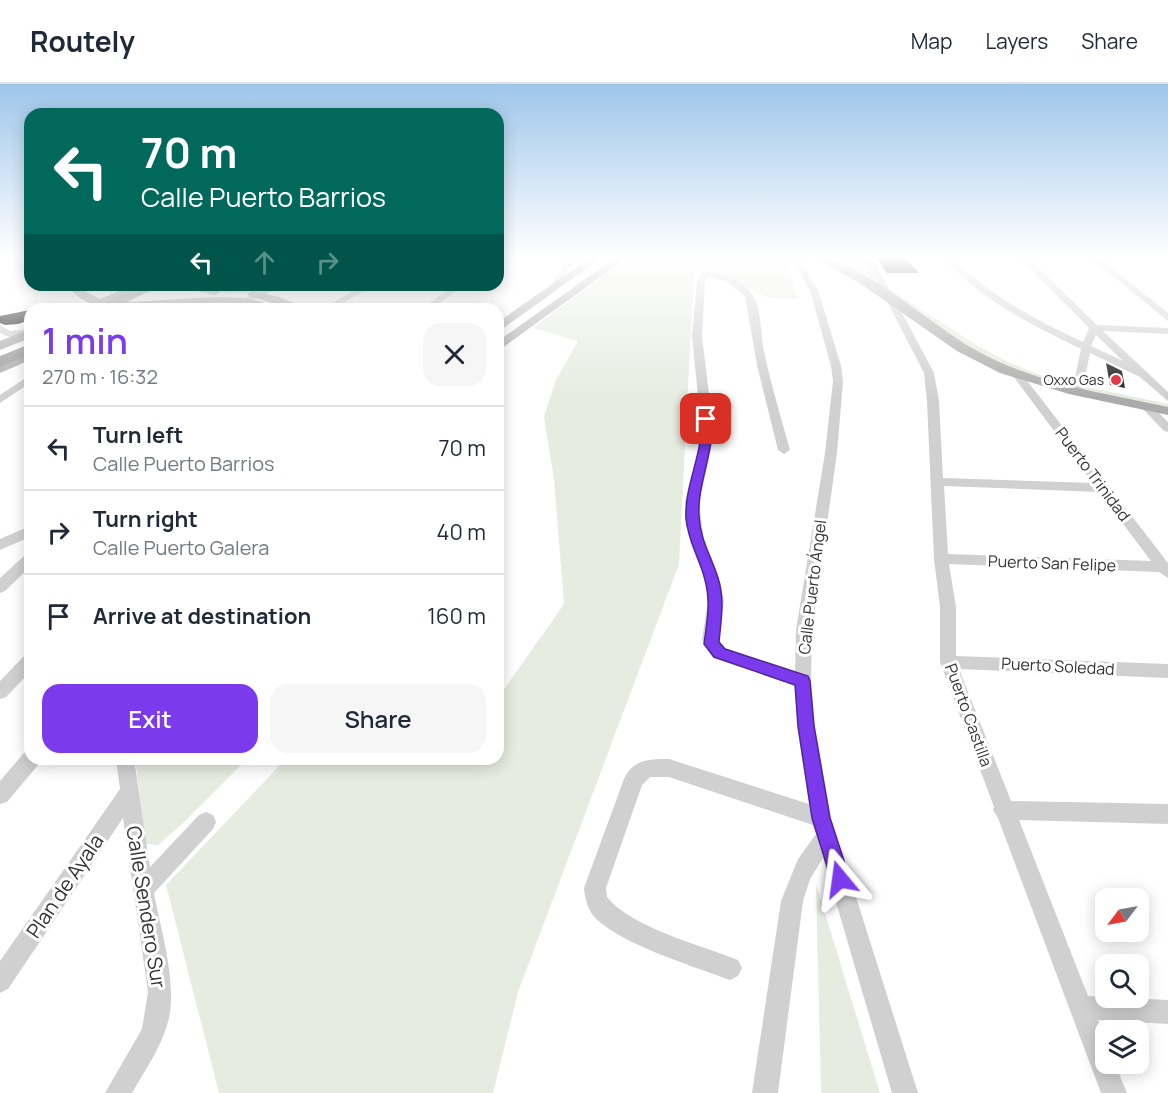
<!DOCTYPE html>
<html lang="en">
<head>
<meta charset="utf-8">
<style>
  :root { --surface:#fff; --page:#f6f6f7; --text:#1f2937; --muted:#747a83; --line:#e0e1e3; --accent:#7c3aed }
  body { margin:0; font-family:Manrope,sans-serif; background:var(--page); color:var(--text); height:100vh; display:flex; flex-direction:column; font-size:22px; white-space:nowrap }
  * { box-sizing:border-box; margin:0 }
  p { font-size:20px; color:var(--muted) }
  .icon { flex:none; width:33px; height:33px; fill:none; stroke:currentColor; stroke-width:2; stroke-linecap:round; stroke-linejoin:round }
  .map { position:relative; flex:1; overflow:hidden }
  .panel { position:absolute; left:24px; top:219px; width:480px; height:462px; display:flex; flex-direction:column; background:var(--surface); border-radius:18px; box-shadow:0 3px 15px #0003 }
  .panel>* { flex:none }
  .guide { position:absolute; left:24px; top:24px; width:480px; height:183px; border-radius:18px; box-shadow:0 3px 15px #0003; background:#00695c; color:#fff; overflow:hidden }
  .needle { width:39px; rotate:238deg }
  .fabs { position:absolute; left:1095px; top:804px; display:grid; gap:12px }
  .fabs a { display:grid; place-items:center; width:54px; height:54px; border-radius:12px; background:var(--surface); box-shadow:0 3px 15px #0003; font-size:30px }
  .pin { position:absolute; display:grid; place-items:center; width:51px; height:51px; color:#fff; margin:-26px; border-radius:12px; box-shadow:0 3px 9px #0006 }
  .me { position:absolute; width:66px; margin:-33px; rotate:344deg; stroke-linejoin:round; filter:drop-shadow(0 0 4px #0008) }
  .turn { display:flex; align-items:center; gap:21px; height:126px; padding:0 18px; font-size:27px }
  .turn .icon { width:78px; height:78px; stroke-width:2.5 }
  .turn b { display:block; font-size:42px; line-height:51px }
  .lanes { display:flex; align-items:center; height:57px; padding:0 18px; background:#0003; justify-content:center; gap:30px; direction:ltr }
  .lanes .off { opacity:.35 }
  .round { display:grid; place-items:center; flex:none; width:63px; height:63px; border-radius:18px; background:var(--page) }
  .summary { display:flex; align-items:center; justify-content:space-between; height:102px; padding:0 18px }
  h1 { font-size:36px; font-weight:600; line-height:45px; color:var(--accent) }
  .cta { display:flex; gap:12px; margin-top:auto; padding:12px 18px }
  .cta a { flex:1; height:69px; border-radius:18px; background:var(--accent); color:#fff; font-size:24px; font-weight:600; line-height:69px; text-align:center }
  .cta a+a { background:var(--page); color:var(--text) }
  ul { padding:0; list-style:none }
  li { display:flex; align-items:center; gap:18px; height:84px; padding:0 18px; border-top:2px solid var(--line) }
  li div { flex:1 }
  li b { display:block; font-size:22px }
  li em { font-style:normal }
  header { display:flex; align-items:center; gap:36px; box-sizing:border-box; height:84px; padding:0 30px; background:var(--surface); border-bottom:2px solid var(--line) }
  header strong { font-size:28px }
  nav { display:flex; gap:33px; margin-inline-start:auto; font-size:21px }
  .map>svg:first-child { display:block }
  .green { fill:#e6ecdf }
  .building { fill:#1a1a1a }
  .lines { fill:none; stroke-linecap:round; stroke-linejoin:round }
  .minor { fill:#d0d0d0; fill-rule:evenodd }
  .major { fill:#ababab; fill-rule:evenodd }
  .highway { fill:#9a9a9a; fill-rule:evenodd }
  .route { fill:#7c3aed; stroke:#51269a; stroke-width:1.5 }
  .poi-dot { fill:#e63946; stroke:#fff; stroke-width:2 }
  .labels { text-anchor:middle; stroke-width:6; stroke-linejoin:round; paint-order:stroke }
  .far-poi-label { font-size:14px; fill:#333; stroke:#fff; text-anchor:end }
  .street-label { font-size:16px; fill:#333; stroke:#fff }
  .near-street-label { font-size:20px; fill:#333; stroke:#fff }
</style>
</head>
<body>
<header>
<strong>Routely</strong>
<nav><a>Map</a><a>Layers</a><a>Share</a></nav>
</header>
<div class="map">
<svg width="1168" height="1009" viewBox="0 0 1168 1009">
  <rect width="100%" height="100%" fill="#fff"/>
  <path class="green" d="M633,174H786L798,215L769,214L710,186L694,185L679,480L518,908L493,1009H219L166,801L286,675H498V614L564,520L554,395L544,333L556,296L578,257L533,244L607,188Z
    M826,174H866L879,198L978,262L1010,279L1040,291L1073,300L1168,320V326L1048,299L983,272L848,185Z
    M197,201H270C264,204 259,207 252,208C238,211 208,210 197,201Z
    M135,675H247L181,741L158,761L146,760Z
    M816,800L880,1009H821Z"/>
  <path class="building" d="M876,174H906L919,189H887Z
    M30,226V236L18,240L5,241L0,239V232Z
    M1106,279L1122,287L1125,304L1110,301Z"/>
  <g class="lines">
    <path class="minor" d="M11,174H19L23,180L30,182V187L17,184Z
      M568,174H576L558,203H552L551,201Z
      M791,174H799L818,206L841,282L843,297L837,369L812,546L811,597L815,642L831,734L918,1009H892L823,774L810,795L803,817L778,1009H752L781,817L798,775L816,750L813,741L669,693H650L642,701L606,804L607,813C632,844 701,861 738,876L742,884L738,892L730,896C696,883 613,858 592,830C587,823 585,813 584,804L624,695C633,675 650,675 669,675L809,720L797,642L795,601L713,574L702,556L708,517L705,494L690,458L685,418L702,352L692,252L697,197L702,189C721,186 745,196 754,213C762,228 760,250 764,267C771,301 781,333 790,366L784,370L778,366L757,281L745,212L727,198L708,193L705,197L702,252L714,352L699,418L704,458L719,494L724,517L718,555L725,564L795,587L796,546L825,369L833,297L831,282L810,206Z
      M865,174H873L934,289L939,317L943,394L1093,399L1013,292L1022,290L1168,479V494L1159,488L949,480L956,523V572L1168,580V594L959,585L1011,717L1168,720V740L1019,736L1088,912L1168,916V940L1098,936L1106,955V980H1115L1127,1009H1101L998,734L993,726L994,723L940,578V523L934,475L927,317L924,289ZM944,402L1099,408L1151,477L948,470Z
      M944,174H952C990,211 1035,236 1083,258L1089,244L1020,174H1028L1097,241L1168,244V250L1103,247L1168,308V317L1140,293L1090,269L1082,308L1081,310H1073L1072,308L1081,265C1032,241 980,216 944,174ZM1096,251L1123,277L1091,262Z
      M1091,174H1099L1168,229V237Z
      M272,201H283L235,225H223Z
      M364,201H374L333,225H321Z
      M456,201H466L431,225H420Z
      M214,214L218,217L217,219L198,225H184Z
      M0,241L10,247L30,245V251L8,253L0,249Z
      M30,291V299L0,319V311Z
      M1146,319L1150,320L1168,338V348L1164,347L1142,324L1140,322Z
      M30,442V453L0,466V455Z
      M30,470V483L5,507L0,509V494L25,471Z
      M30,570V588L6,613L0,615V597L24,572Z
      M30,667V675H40L38,681L7,718L0,720V697L24,669Z
      M116,675H134L150,783L199,731L206,728L213,731L216,738L213,745L154,809C161,847 178,901 168,938C161,964 145,986 132,1009H105L142,945L148,908L123,734L8,905L0,909V877L120,705Z"/>
    <path class="major" d="M590,174H601L498,248V238Z
      M615,174H626L498,267V257Z
      M814,174C851,170 932,240 967,261C1029,299 1099,308 1168,323V331L1069,310L1000,289L957,267L858,198Z
      M134,201H150L113,217C150,222 248,201 275,225C253,225 232,220 211,220C172,220 101,239 72,207L78,204L100,215Z
      M177,201H198L221,208L215,211L179,203Z
      M253,207L279,213L308,225H291L249,212L247,210Z
      M30,245V254L0,266V257Z
      M30,267V276L0,289V280Z"/>
    <path class="highway" d="M145,201H162L112,225H93Z
      M30,260V270L0,283V272Z"/>
  </g>
  <linearGradient id="sky" x2="0" y2="1"><stop stop-color="#9ec6ea"/><stop offset="0.55" stop-color="#fff"/><stop offset="1" stop-color="#fff" stop-opacity="0"/></linearGradient>
  <rect width="1168" height="315" fill="url(#sky)"/>
  <path class="route" d="M706,332L711,335C715,368 697,399 699,432C700,455 711,472 718,494C725,515 721,536 719,558L725,565L808,592L810,597L814,642L830,734L850,795L847,802L840,805L834,802L831,795L812,734L798,642L795,601L714,573L704,560C707,538 711,518 705,496C700,475 688,457 686,435C684,401 704,369 701,335Z"/>
  <circle class="poi-dot" cx="1116" cy="296" r="6"/>
  <g class="labels">
    <g class="far-poi-label">
      <text x="1104" y="301">Oxxo Gas</text>
    </g>
    <g class="street-label">
      <text transform="translate(1093 390) rotate(53)" y="6">Puerto Trinidad</text>
      <text transform="translate(1052 479) rotate(2)" y="6">Puerto San Felipe</text>
      <text transform="translate(812 503) rotate(-83)" y="6">Calle Puerto Ángel</text>
      <text transform="translate(1058 582) rotate(3)" y="6">Puerto Soledad</text>
      <text transform="translate(969 631) rotate(70)" y="6">Puerto Castilla</text>
    </g>
    <g class="near-street-label">
      <text transform="translate(65 802) rotate(-56)" y="7">Plan de Ayala</text>
      <text transform="translate(146 823) rotate(81)" y="7">Calle Sendero Sur</text>
    </g>
  </g>
</svg>
<div class="fabs">
<a><svg class="needle" viewBox="-14 -14 28 28"><path d="M0-13l5 13h-10z" fill="#e53935"/><path d="M0 13l5-13h-10z" fill="#747a83"/></svg></a>
<a><svg class="icon" aria-label="search" viewBox="0 0 24 24"><circle cx="10" cy="10" r="6"/><path d="M15 15l6 6"/></svg></a>
<a><svg class="icon" aria-label="layers" viewBox="0 0 24 24"><path d="M12 4l9 5-9 5-9-5zM3 14l9 5 9-5"/></svg></a>
</div>
<div class="pin" style="left:706px;top:335px;background:#d93025"><svg class="icon" aria-label="arrive" viewBox="0 0 24 24"><path d="M6 21V4h12l-3 4 3 4H6"/></svg></div>
<svg class="me" style="left:840px;top:795px" viewBox="-20 -20 40 40"><path d="M0-17L14 15 0 8-14 15z" fill="#7c3aed" stroke="#fff" stroke-width="4"/></svg>
<div class="guide">
<div class="turn"><svg class="icon" aria-label="left" viewBox="0 0 24 24"><path d="M17 20v-9H6M10 6l-5 5 5 5"/></svg><div><b>70 m</b>Calle Puerto Barrios</div></div>
<div class="lanes"><svg class="icon" aria-label="left" viewBox="0 0 24 24"><path d="M17 20v-9H6M10 6l-5 5 5 5"/></svg><svg class="icon off" aria-label="ahead" viewBox="0 0 24 24"><path d="M12 20V5M6 11l6-6 6 6"/></svg><svg class="icon off" aria-label="right" viewBox="0 0 24 24"><path d="M7 20v-9h11M14 6l5 5-5 5"/></svg></div>
</div>
<section class="panel">
<div class="summary"><div><h1>1 min</h1><p>270 m · 16:32</p></div><a class="round"><svg class="icon" aria-label="close" viewBox="0 0 24 24"><path d="M6 6l12 12M18 6L6 18"/></svg></a></div>
<ul>
<li><svg class="icon" aria-label="left" viewBox="0 0 24 24"><path d="M17 20v-9H6M10 6l-5 5 5 5"/></svg><div><b>Turn left</b><p>Calle Puerto Barrios</p></div><em>70 m</em></li>
<li><svg class="icon" aria-label="right" viewBox="0 0 24 24"><path d="M7 20v-9h11M14 6l5 5-5 5"/></svg><div><b>Turn right</b><p>Calle Puerto Galera</p></div><em>40 m</em></li>
<li><svg class="icon" aria-label="arrive" viewBox="0 0 24 24"><path d="M6 21V4h12l-3 4 3 4H6"/></svg><div><b>Arrive at destination</b></div><em>160 m</em></li>
</ul>
<div class="cta"><a>Exit</a><a>Share</a></div>
</section>
</div>
</body>
</html>
